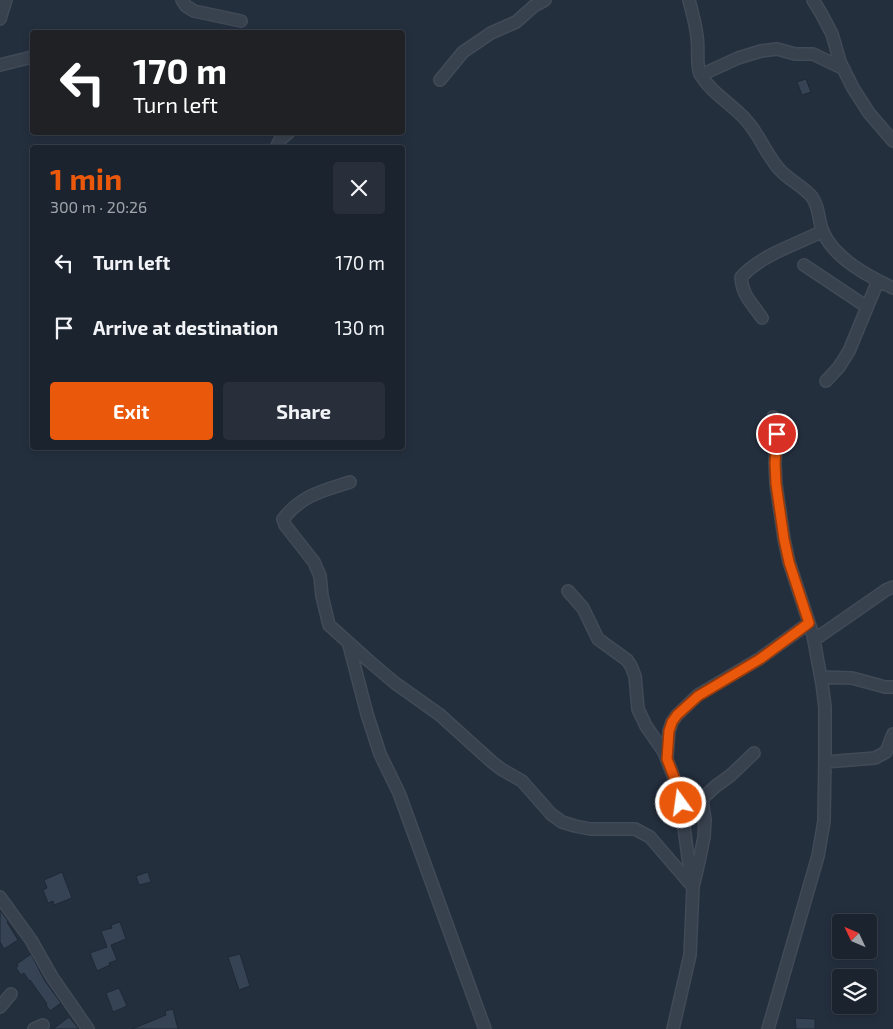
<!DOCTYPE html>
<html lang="en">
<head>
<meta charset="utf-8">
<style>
  :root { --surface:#1b232e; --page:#282f3a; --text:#f1f3f6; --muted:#a0a4aa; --line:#39404a; --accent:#ea580c }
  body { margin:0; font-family:"Exo 2",sans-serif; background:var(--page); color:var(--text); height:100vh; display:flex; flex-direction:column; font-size:19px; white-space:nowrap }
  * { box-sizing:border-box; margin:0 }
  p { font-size:16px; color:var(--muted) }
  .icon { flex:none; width:28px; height:28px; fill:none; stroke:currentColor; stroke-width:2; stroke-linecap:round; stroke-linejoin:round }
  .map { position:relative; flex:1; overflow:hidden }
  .panel { position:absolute; left:30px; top:145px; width:375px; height:305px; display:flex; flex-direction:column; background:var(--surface); border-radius:5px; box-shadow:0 2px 8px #0003,0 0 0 1px var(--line) }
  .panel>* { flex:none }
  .hud { position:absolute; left:30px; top:30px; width:375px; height:105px; border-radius:5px; box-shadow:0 2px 8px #0003,0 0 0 1px var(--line); background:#202124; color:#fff; overflow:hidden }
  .needle { width:32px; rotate:314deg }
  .buttons { position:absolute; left:832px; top:914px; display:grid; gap:10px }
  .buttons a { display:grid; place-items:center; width:45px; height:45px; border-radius:5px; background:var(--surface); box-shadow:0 2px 8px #0003,0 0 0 1px var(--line); font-size:25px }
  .pin { position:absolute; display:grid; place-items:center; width:42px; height:42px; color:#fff; margin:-21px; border:2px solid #fff; border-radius:50%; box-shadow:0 1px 5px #0007 }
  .me { position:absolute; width:55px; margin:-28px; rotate:346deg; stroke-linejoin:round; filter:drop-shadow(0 0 4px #0008) }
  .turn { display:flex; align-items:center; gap:18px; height:105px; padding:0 20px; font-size:22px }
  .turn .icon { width:65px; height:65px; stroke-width:2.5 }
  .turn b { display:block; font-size:35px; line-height:42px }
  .round { display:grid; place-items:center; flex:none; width:52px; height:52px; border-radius:5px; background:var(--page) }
  .overview { display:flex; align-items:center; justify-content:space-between; height:85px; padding:0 20px }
  h1 { font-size:30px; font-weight:700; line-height:38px; color:var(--accent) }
  .cta { display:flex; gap:10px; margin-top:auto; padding:10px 20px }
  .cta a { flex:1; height:58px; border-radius:5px; background:var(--accent); color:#fff; font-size:20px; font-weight:700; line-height:58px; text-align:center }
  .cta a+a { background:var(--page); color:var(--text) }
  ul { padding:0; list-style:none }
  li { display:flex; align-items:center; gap:15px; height:65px; padding:0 20px }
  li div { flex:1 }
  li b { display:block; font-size:19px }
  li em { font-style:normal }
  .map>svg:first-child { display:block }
  .building { fill:#364354; stroke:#1f2835 }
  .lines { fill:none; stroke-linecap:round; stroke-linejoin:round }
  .minor-casing { stroke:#414a57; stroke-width:14 }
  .minor { stroke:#38414e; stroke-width:11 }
  .route-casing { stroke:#983908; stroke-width:12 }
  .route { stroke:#ea580c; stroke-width:9 }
</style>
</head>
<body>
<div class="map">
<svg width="893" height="1029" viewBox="0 0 893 1029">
  <rect width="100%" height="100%" fill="#242f3e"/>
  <path class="building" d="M806,79L811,92L802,95L797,82Z
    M62,872L72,898L54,905L53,901L48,903L43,890L47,888L44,880Z
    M148,872L151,882L139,885L136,876Z
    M0,910L8,921L7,922L18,940L4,949L0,942Z
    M120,922L126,939L111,945L117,960L109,963L110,965L97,971L90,953L107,947L101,931L112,928L111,925Z
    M31,954L45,981L61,1003L50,1011L46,1005L47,1004L30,980L29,981L24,973L21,975L16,968L18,966L17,964Z
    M240,954L250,986L239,990L228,957Z
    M119,988L127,1006L113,1012L106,993Z
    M173,1009L178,1029H132L166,1015L165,1011Z
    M69,1017L79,1029H53Z
    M795,1018L815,1019V1029H796Z"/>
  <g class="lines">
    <g class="minor-casing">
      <path id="minor" d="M182,0L186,6L194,11L241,21
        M689,0C692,12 696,25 697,37C699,48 696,66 700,74C711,93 732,104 746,120C760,135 766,155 780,170C789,180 803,186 812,197C820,208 818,221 823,232C835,259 868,276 893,288
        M813,0L821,13L832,34L840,62L853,88L869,113L893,141
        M0,19L6,0
        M0,65L32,57
        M701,75L738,58L761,51L777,49L795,54H813L844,69
        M440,80L463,52L491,33L516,22L534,6L545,0
        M276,148L280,140L289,132
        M804,265L867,307
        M762,318C753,304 742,296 741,277C763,254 795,245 823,231
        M826,381L839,367L849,351L878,281
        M350,482C322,491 302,495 283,519L285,525L314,562L320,576L322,596L329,625L369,661L395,683L440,715L492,762L501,769L522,781L551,814L562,822L575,826L590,829H635L650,837L693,887
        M568,591L583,608L598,639L627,660L631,666L635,676L638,709L646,726L664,752L679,791L692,886
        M814,640L886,590L893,587
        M349,645L367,714L380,754L399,793L485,1029
        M821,677L852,678L885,687H893
        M667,757L669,731L672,722L677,715L698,695L759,659L809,623
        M825,762L875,758L886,752L893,734
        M0,897L31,940L52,977L88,1029
        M0,1007L11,994
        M34,1029L43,1025
        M673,1029L690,955L693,887L700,857L704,837L705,820L702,800L705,796L716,786L731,775L754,753
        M768,1029L818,856L824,821L825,756V707L822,684L813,635L789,562L784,539L776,484L775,463L777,434L773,417"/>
    </g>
    <use href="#minor" class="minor"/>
  </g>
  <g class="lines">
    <g class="route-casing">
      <path id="route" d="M681,803L679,790L667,759L669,731L672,722L677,715L698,696L760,659L809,623L789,562L784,539L776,484L775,463L777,434"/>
    </g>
    <use href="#route" class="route"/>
  </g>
</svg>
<div class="buttons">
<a><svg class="needle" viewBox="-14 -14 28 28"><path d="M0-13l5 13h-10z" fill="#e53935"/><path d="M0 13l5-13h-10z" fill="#a0a4aa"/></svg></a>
<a><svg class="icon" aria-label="layers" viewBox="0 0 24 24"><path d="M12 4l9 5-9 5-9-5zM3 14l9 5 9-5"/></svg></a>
</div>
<div class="pin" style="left:777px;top:434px;background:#d93025"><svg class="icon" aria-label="arrive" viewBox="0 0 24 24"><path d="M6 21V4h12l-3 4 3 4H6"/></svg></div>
<svg class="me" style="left:681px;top:803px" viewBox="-20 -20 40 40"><circle r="17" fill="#ea580c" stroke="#fff" stroke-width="3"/><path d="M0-11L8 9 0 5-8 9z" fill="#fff"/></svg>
<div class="hud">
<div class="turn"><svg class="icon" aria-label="left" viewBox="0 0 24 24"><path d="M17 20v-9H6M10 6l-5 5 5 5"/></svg><div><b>170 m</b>Turn left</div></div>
</div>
<section class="panel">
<div class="overview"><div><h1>1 min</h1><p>300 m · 20:26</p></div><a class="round"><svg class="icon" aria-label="close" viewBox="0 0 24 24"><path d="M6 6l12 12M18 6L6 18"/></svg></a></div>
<ul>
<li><svg class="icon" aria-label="left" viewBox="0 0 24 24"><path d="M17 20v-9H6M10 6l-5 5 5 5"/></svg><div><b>Turn left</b></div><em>170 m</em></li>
<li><svg class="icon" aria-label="arrive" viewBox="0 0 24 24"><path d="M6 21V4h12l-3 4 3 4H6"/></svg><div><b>Arrive at destination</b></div><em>130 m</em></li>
</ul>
<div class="cta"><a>Exit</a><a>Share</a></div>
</section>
</div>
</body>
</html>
